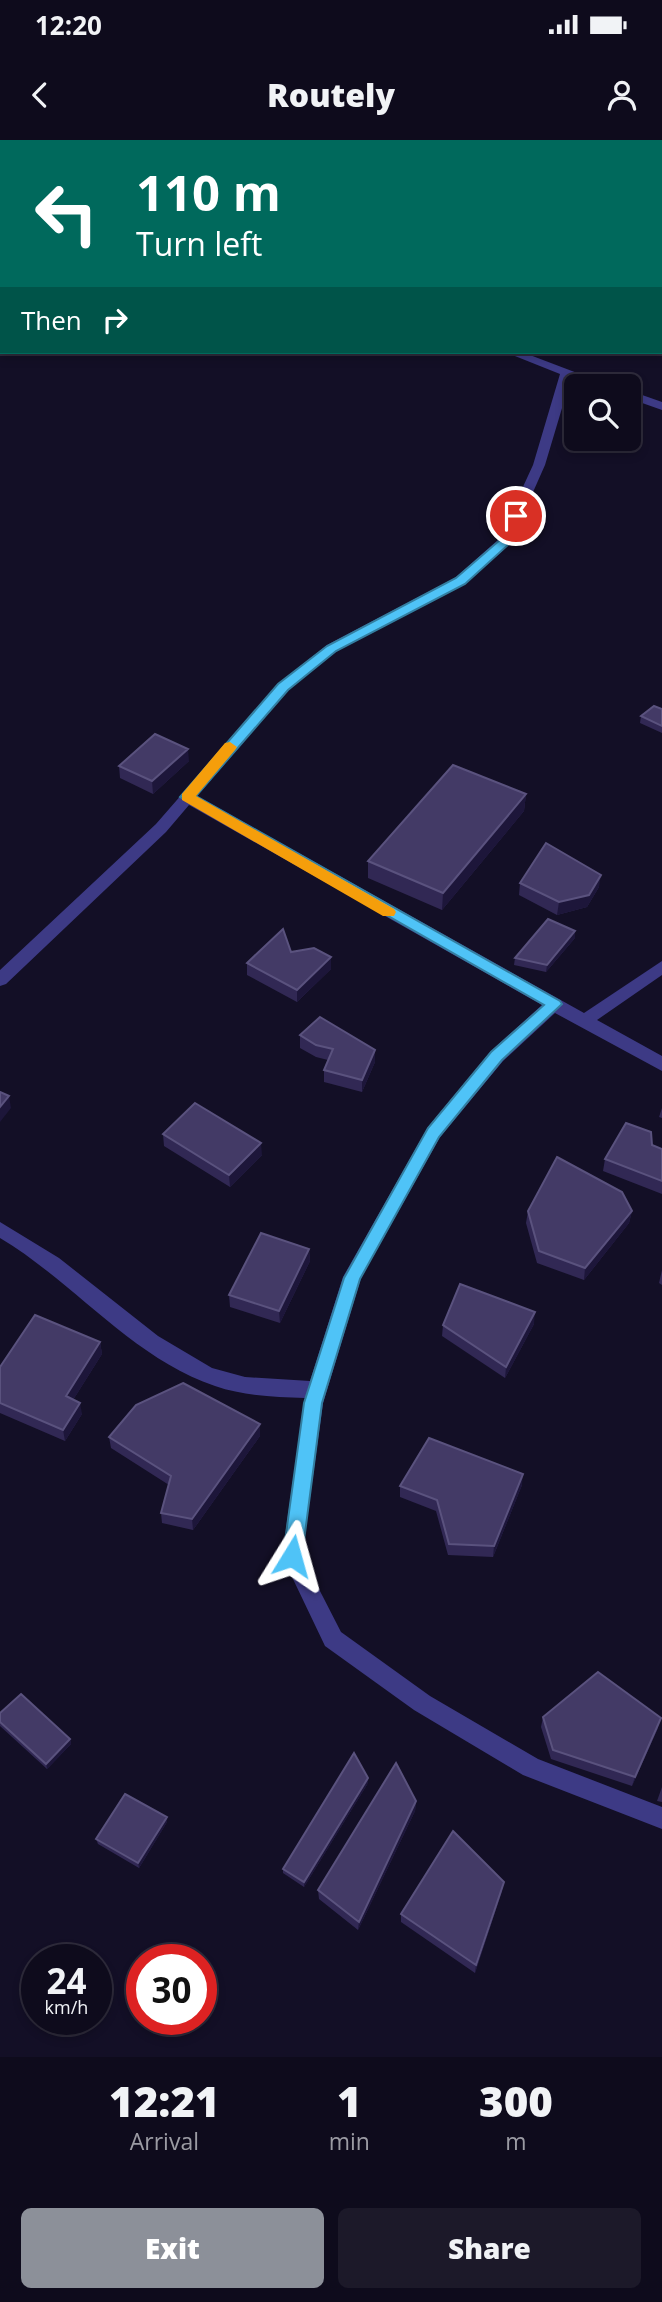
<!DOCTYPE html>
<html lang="en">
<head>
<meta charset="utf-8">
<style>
  :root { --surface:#0e0b1c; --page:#1c1929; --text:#f1f3f6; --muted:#9b9ba3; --line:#2e2b3b; --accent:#8c9099 }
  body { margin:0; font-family:"Open Sans",sans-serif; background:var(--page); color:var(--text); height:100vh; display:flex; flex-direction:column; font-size:26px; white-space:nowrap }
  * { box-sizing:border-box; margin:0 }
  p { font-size:23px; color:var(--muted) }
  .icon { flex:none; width:38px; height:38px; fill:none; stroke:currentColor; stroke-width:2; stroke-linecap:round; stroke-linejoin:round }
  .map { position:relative; height:1917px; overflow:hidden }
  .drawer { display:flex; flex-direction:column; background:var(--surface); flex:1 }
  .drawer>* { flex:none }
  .hud { position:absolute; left:0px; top:0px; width:663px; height:214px; box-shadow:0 4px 10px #0003,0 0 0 2px var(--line); background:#00695c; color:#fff; overflow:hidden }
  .tools { position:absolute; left:564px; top:234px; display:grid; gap:14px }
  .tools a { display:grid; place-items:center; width:77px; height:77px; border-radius:10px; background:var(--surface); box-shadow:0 4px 10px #0003,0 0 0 2px var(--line); font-size:35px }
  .speed { position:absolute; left:21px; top:1804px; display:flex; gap:14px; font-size:35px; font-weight:700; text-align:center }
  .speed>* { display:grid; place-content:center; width:91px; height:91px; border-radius:50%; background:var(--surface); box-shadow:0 4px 10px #0003,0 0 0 2px var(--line); line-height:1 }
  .speed small { font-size:18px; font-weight:400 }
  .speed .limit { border:10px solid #d22; background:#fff; color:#111 }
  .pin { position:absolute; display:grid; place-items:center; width:60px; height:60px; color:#fff; margin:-30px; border:4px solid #fff; border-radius:50%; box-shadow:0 2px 7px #0007 }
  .me { position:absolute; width:77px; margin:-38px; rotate:8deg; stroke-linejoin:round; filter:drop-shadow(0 0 5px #0008) }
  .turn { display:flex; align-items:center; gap:24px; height:147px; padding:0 21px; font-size:32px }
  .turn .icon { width:91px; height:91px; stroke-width:2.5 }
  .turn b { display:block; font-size:49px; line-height:60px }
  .then { display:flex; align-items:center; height:66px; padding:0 21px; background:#0003; gap:14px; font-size:26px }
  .eta { display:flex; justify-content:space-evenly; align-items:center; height:119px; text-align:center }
  .eta b { font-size:42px; font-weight:800; line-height:49px }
  .button { display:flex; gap:14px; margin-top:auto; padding:14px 21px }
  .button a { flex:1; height:80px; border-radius:10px; background:var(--accent); color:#fff; font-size:28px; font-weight:800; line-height:80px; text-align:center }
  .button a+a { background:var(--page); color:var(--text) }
  .status { display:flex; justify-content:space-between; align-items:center; height:49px; padding:0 35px; background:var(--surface); direction:ltr }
  .status svg { height:19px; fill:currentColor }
  header { display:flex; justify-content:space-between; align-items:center; height:91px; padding:0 21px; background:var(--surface); font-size:32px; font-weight:800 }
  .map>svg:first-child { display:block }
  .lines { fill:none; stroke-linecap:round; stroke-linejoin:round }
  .minor { fill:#3d3a85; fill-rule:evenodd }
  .wall { fill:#312854 }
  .shaded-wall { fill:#1d163a }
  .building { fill:#433a66; stroke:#5a527e; stroke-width:2 }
  .route { fill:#4fc3f7; stroke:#337fa1; stroke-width:2 }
  .slow { fill:#f59e0b }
</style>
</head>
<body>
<div class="status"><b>12:20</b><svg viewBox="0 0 49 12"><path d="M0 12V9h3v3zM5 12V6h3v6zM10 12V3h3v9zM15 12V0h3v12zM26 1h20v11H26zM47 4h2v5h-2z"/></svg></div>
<header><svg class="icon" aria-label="back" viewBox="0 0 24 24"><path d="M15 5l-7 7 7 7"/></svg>Routely<svg class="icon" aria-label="person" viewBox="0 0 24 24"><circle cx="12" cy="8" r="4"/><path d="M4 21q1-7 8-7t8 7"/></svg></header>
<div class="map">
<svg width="662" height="1917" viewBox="0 0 662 1917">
  <rect width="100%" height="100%" fill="#130f26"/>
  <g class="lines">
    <path class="minor" d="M432,0H445L431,2Z
      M0,38H2V44H0Z
      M2,182V190L0,191V183Z
      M505,212H522L614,247H596L571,238L545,325L510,404L465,444L337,511L288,550L197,656L584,873L662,821V835L597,880L662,916V931L555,873L503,921L440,997L361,1138L323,1263L302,1416L341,1492L430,1556L538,1619L662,1667V1689L523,1635L414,1570L325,1506L282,1416L305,1258C274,1257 244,1256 215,1246C132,1218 74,1142 0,1098V1082L59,1118L158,1196L212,1228L245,1237L310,1241L343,1137L428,987L491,911L542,865L189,665L166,692L6,844L0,846V830L156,684L278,544L327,505L455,438L499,399L533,325L560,234Z
      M628,250L662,262V270L628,258Z"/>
  </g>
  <path class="wall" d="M662,569V593L640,583L641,576Z
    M189,621L153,654L120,638L119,626Z
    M526,654L524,671L442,770L368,738V721Z
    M520,743L599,747L587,767L557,775L519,755Z
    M575,798L546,832L514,825L515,818Z
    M291,812L331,829L297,862L247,835V823Z
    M300,895L375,910V922L362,952L324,942V930L328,920L316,917L300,908Z
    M662,968V978L659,977Z
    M163,994L262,1015L230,1047L164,1006Z
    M652,1005L662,1009V1054L603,1031L605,1019Z
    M528,1071H632L629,1083L584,1140L537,1123L526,1083Z
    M309,1109L310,1121L280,1183L230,1167L229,1155Z
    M662,1130V1145L659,1143Z
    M534,1184L505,1238L442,1196L443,1185Z
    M100,1202L102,1214L73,1260L82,1274L65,1301L0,1273V1227Z
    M260,1284V1296L193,1390L162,1383L161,1373L169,1345L111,1308L109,1297Z
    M522,1345L493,1417L448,1415L436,1371L400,1357V1346Z
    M0,1573L70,1599L71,1604L47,1629L0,1586Z
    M543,1577L658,1588L632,1646L551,1619L541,1587Z
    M368,1643L304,1747L283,1733V1729Z
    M662,1647V1662L657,1661Z
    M416,1661L415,1671L358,1790L319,1759L318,1750Z
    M167,1682L139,1728L98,1704L96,1699Z
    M502,1751L475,1833L401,1782V1774Z"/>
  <path class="shaded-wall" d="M188,609L189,621L153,654L152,641Z
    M526,654L524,671L442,770L443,753Z
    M601,735L599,747L587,767L557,775L559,762Z
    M575,791V798L546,832L547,825Z
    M331,817V829L297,862V850Z
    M375,910V922L362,952V940Z
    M9,956L11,968L0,982V967Z
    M261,1003L262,1015L230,1047L229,1035Z
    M632,1071L629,1083L584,1140L585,1128Z
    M309,1109L310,1121L280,1183L279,1171Z
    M535,1172L534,1184L505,1238L506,1227Z
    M100,1202L102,1214L68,1268L66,1256Z
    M80,1263L82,1274L65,1301L63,1290Z
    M260,1284V1296L193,1390L192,1379Z
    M523,1334L522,1345L493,1417L494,1406Z
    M661,1578L658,1588L632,1646L635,1637Z
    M70,1599L71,1604L47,1629L46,1624Z
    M368,1638V1643L304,1747V1742Z
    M416,1661L415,1671L358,1790L359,1782Z
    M167,1677V1682L139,1728L138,1723Z
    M504,1742L502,1751L475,1833L476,1825Z"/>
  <path class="building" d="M654,566L662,569V586L641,576Z
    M155,594L188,609L152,641L119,626Z
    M453,625L526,654L443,753L368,721Z
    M546,703L601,735L589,755L559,762L520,743Z
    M548,779L575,791L547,825L515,818Z
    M283,789L291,812L314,808L331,817L297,850L247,823Z
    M320,877L375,910L362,940L324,930L333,909L316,905L300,895Z
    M0,952L9,956L0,967Z
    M195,963L261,1003L229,1035L163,994Z
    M626,983L651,992L652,1005L662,1009V1041L605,1019Z
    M557,1017L622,1052L632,1071L585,1128L539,1111L528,1071Z
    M261,1093L309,1109L279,1171L229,1155Z
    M460,1144L535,1172L506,1227L443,1185Z
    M35,1175L100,1202L66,1256L80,1263L63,1290L0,1263V1227Z
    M183,1243L260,1284L192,1379L161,1373L171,1336L109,1297L136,1265Z
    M429,1298L523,1334L494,1406L449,1404L437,1360L400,1346Z
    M598,1532L661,1578L635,1637L553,1610L543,1577Z
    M21,1554L70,1599L46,1624L0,1582V1573Z
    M354,1613L368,1638L304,1742L283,1729Z
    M396,1623L416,1661L359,1782L318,1750Z
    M125,1654L167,1677L138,1723L96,1699Z
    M453,1691L504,1742L476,1825L401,1774Z"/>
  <path class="route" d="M516,372L522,376L509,404L465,444L336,511L288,550L196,656L560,861L562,864L502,920L439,997L360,1139L322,1263L302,1416L299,1422L292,1425L286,1422L283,1416L304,1263L344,1138L428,988L491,912L544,865L180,657L278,544L327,506L456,438L500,400L510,376Z"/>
  <path class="slow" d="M230,602L237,607L235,610L196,656L394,769L396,772L394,776H383L182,660V654L225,603Z"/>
</svg>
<div class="tools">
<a><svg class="icon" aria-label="search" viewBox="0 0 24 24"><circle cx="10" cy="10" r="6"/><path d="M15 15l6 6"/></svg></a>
</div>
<div class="speed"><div>24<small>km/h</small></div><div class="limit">30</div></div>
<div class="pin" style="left:516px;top:376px;background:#d93025"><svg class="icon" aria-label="arrive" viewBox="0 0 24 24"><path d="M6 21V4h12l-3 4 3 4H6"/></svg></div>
<svg class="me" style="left:292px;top:1416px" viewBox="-20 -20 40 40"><path d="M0-17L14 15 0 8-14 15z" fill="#4fc3f7" stroke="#fff" stroke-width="4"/></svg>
<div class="hud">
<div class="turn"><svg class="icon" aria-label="left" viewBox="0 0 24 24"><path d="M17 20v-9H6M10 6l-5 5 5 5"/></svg><div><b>110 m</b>Turn left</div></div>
<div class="then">Then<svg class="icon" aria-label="right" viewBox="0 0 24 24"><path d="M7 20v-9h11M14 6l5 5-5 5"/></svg></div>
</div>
</div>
<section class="drawer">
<div class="eta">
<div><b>12:21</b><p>Arrival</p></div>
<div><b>1</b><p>min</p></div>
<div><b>300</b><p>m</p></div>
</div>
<div class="button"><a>Exit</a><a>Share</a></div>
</section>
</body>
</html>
